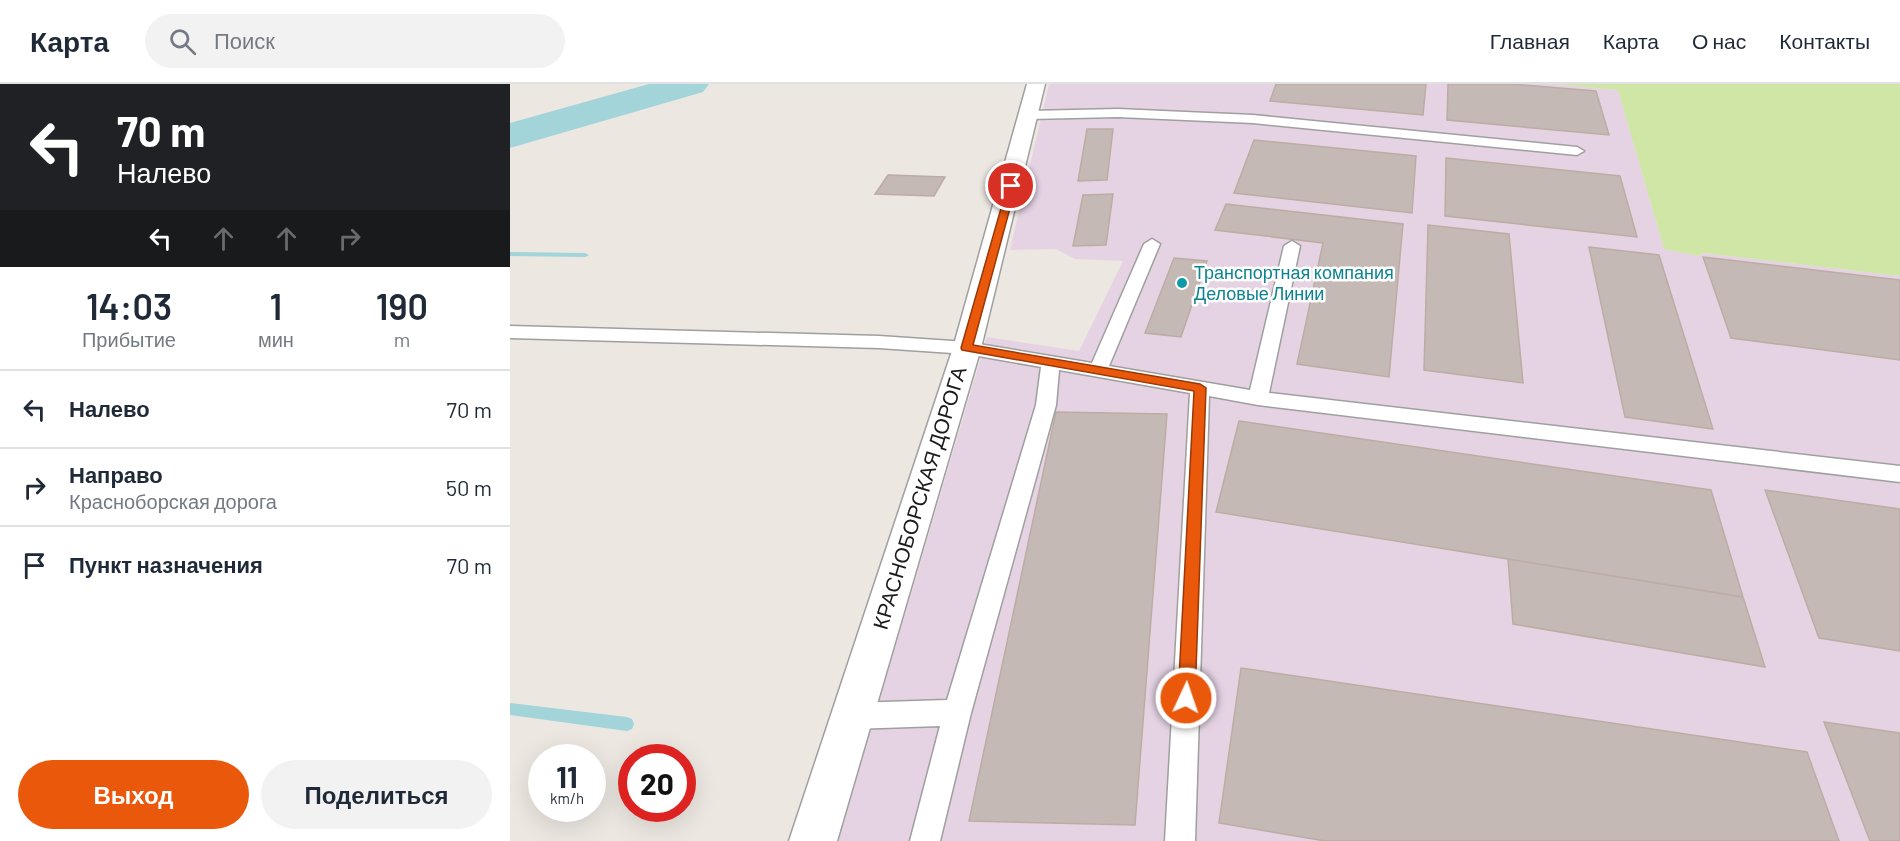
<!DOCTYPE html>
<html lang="ru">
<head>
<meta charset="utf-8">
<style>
  :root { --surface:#fff; --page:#f2f2f3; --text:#1f2937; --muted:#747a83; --line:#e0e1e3; --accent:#ea580c }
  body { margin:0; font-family:Barlow,sans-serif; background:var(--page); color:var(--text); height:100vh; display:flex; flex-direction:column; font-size:22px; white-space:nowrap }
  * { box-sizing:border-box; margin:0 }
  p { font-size:20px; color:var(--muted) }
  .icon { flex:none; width:33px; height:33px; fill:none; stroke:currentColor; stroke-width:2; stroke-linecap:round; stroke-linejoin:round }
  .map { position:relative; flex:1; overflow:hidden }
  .details { display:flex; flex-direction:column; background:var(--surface); width:510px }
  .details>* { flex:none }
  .guide { background:#202124; color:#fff; overflow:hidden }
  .speed { position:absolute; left:18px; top:660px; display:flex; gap:12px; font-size:30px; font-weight:700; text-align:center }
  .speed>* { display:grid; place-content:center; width:78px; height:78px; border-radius:50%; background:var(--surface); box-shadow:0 6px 24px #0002; line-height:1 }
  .speed small { font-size:15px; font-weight:400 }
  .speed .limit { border:9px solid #d22; background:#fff; color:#111 }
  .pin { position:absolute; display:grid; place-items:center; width:51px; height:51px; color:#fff; margin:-26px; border:3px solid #fff; border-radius:50%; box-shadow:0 2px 6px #0007 }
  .me { position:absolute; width:66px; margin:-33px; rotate:3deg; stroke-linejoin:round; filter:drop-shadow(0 0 4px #0008) }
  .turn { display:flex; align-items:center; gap:21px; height:126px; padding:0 18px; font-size:27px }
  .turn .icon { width:78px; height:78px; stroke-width:2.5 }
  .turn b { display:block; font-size:42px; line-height:51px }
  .lanes { display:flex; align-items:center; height:57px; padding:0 18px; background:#0003; justify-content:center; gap:30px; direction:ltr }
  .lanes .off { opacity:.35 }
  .eta { display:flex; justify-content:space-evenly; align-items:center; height:102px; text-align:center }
  .eta b { font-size:36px; font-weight:600; line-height:42px }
  .primary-button { display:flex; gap:12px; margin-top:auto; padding:12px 18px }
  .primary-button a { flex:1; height:69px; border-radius:36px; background:var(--accent); color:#fff; font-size:24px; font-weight:600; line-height:69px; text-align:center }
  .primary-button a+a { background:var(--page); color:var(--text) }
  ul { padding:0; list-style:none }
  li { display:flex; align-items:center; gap:18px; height:78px; padding:0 18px; border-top:2px solid var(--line) }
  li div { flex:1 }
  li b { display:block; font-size:22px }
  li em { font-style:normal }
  header { display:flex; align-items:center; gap:36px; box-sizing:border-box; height:84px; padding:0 30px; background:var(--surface); border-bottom:2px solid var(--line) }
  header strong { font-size:28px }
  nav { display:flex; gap:33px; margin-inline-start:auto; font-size:21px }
  .search { width:420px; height:54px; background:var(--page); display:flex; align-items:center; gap:15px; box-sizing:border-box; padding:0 21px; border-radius:33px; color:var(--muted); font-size:22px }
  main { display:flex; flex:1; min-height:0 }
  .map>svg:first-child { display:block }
  .industrial { fill:#e5d3e4 }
  .grass { fill:#cfe6a7 }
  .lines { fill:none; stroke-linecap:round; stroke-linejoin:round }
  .stream { fill:#a2d4d9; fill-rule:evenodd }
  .river { fill:#a2d4d9; fill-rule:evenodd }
  .building { fill:#c4b9b4; stroke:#bdaca4; stroke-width:1.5 }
  .service-casing { stroke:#9f9f9f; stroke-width:3 }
  .tertiary-casing { stroke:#9f9f9f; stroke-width:3 }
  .service { fill:#fff; fill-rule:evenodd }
  .tertiary { fill:#fff; fill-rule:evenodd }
  .route { fill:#ea580c; stroke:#983908; stroke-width:1.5 }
  .culture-dot { fill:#0f9aa8; stroke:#fff; stroke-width:2 }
  .labels { text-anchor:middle; stroke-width:5; stroke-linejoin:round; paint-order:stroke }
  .far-culture-label { font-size:18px; fill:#0d838f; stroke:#fff; text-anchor:start }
  .street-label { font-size:21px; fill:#1b1b1b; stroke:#fff }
</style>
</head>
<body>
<header>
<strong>Карта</strong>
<div class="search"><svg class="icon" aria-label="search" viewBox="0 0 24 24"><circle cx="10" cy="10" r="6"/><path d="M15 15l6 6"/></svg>Поиск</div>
<nav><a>Главная</a><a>Карта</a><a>О нас</a><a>Контакты</a></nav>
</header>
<main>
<section class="details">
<div class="guide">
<div class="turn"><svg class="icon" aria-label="left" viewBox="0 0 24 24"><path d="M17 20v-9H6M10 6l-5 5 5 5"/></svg><div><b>70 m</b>Налево</div></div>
<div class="lanes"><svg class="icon" aria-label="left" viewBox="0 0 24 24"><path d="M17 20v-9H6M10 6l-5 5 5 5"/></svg><svg class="icon off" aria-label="ahead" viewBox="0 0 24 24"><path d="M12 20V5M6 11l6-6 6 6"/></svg><svg class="icon off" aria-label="ahead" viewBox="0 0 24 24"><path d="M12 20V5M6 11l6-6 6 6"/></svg><svg class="icon off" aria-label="right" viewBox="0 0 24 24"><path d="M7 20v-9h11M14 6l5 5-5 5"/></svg></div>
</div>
<div class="eta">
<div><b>14:03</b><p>Прибытие</p></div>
<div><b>1</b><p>мин</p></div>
<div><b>190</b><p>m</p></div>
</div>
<ul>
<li><svg class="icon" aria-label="left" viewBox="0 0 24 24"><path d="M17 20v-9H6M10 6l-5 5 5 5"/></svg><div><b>Налево</b></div><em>70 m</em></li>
<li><svg class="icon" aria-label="right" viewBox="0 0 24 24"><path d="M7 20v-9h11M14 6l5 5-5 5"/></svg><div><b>Направо</b><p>Красноборская дорога</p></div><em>50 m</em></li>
<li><svg class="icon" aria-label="arrive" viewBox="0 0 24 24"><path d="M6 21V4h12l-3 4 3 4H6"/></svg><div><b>Пункт назначения</b></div><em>70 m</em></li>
</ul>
<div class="primary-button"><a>Выход</a><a>Поделиться</a></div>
</section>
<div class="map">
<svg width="1390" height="757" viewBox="0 0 1390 757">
  <rect width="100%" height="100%" fill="#ece7e1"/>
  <path class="industrial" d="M539,0H1046L1108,6L1154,165L1189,172L1193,169L1390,192V757H328L477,253L569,267L613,177L565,175L546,165L500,166Z"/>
  <path class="grass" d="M1046,0H1390V192L1193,169L1189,172L1154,165L1108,6Z"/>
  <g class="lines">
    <path class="stream" d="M0,168L75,169L79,171L75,173L0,172Z
      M0,619L117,633L122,635L124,640L122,645L117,647L0,631Z"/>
    <path class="river" d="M139,0H199L193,8L0,64V39Z"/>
  </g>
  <path class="building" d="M766,0H916L913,31L760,17Z
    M938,0H1001L1086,7L1099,51L937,36Z
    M577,45H603L597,96L568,97Z
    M744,56L906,72L902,129L724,109Z
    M936,74L1110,92L1127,153L935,132Z
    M378,91L435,93L424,112L365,110Z
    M603,110L596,161L563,162L573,111Z
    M716,120L893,140L879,293L787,280L813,159L705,146Z
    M918,141L999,150L1013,299L914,286Z
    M1079,163L1149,171L1203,345L1115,333Z
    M1193,173L1390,196V276L1221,254Z
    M664,174L697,177L671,253L635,249Z
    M546,328L657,330L625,741L459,737Z
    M729,337L1201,406L1233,513L706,428Z
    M1255,406L1390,425V567L1309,554Z
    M998,475L1233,513L1255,583L1003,540Z
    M731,584L1297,668L1329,757H815L709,739Z
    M1314,638L1390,649V757H1360Z"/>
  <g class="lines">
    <g class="service-casing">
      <path id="service" d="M608,25L743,31L1067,63L1074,67L1067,71L743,39L608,33L519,35L513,31L519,27Z
        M642,155L650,160L599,282L740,306L774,162L782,157L790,162L759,309L1390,382V398L748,321L699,312L685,757H655L680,309L549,286L546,321L461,629L430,757H400L430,642L342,645L332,641L328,632L332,623L342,619L437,616L526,321L531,283L457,270L369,264L0,254V242L369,252L457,258L582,279L634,160Z"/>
    </g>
    <g class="tertiary-casing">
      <path id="tertiary" d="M517,0H535L471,264L327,757H279L443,264Z"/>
    </g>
    <use href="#service" class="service"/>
    <use href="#tertiary" class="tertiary"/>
  </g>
  <path class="route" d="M498,100L506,102L463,261L690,300L696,304L685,614L682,620L676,622L670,620L668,614L684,307L452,266L451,264Z"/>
  <circle class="culture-dot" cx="672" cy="199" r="6"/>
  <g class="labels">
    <g class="far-culture-label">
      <text x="684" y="195">Транспортная компания<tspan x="684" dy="21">Деловые Линии</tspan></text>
    </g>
    <g class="street-label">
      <text transform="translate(410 414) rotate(-73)" y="7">КРАСНОБОРСКАЯ ДОРОГА</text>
    </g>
  </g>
</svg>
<div class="speed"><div>11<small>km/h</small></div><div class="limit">20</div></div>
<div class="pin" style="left:501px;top:102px;background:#d93025"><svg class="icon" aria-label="arrive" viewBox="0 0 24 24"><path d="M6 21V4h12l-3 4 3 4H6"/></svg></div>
<svg class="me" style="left:676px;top:614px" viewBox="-20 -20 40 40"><circle r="17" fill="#ea580c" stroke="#fff" stroke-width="3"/><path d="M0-11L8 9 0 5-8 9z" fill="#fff"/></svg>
</div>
</main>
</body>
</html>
